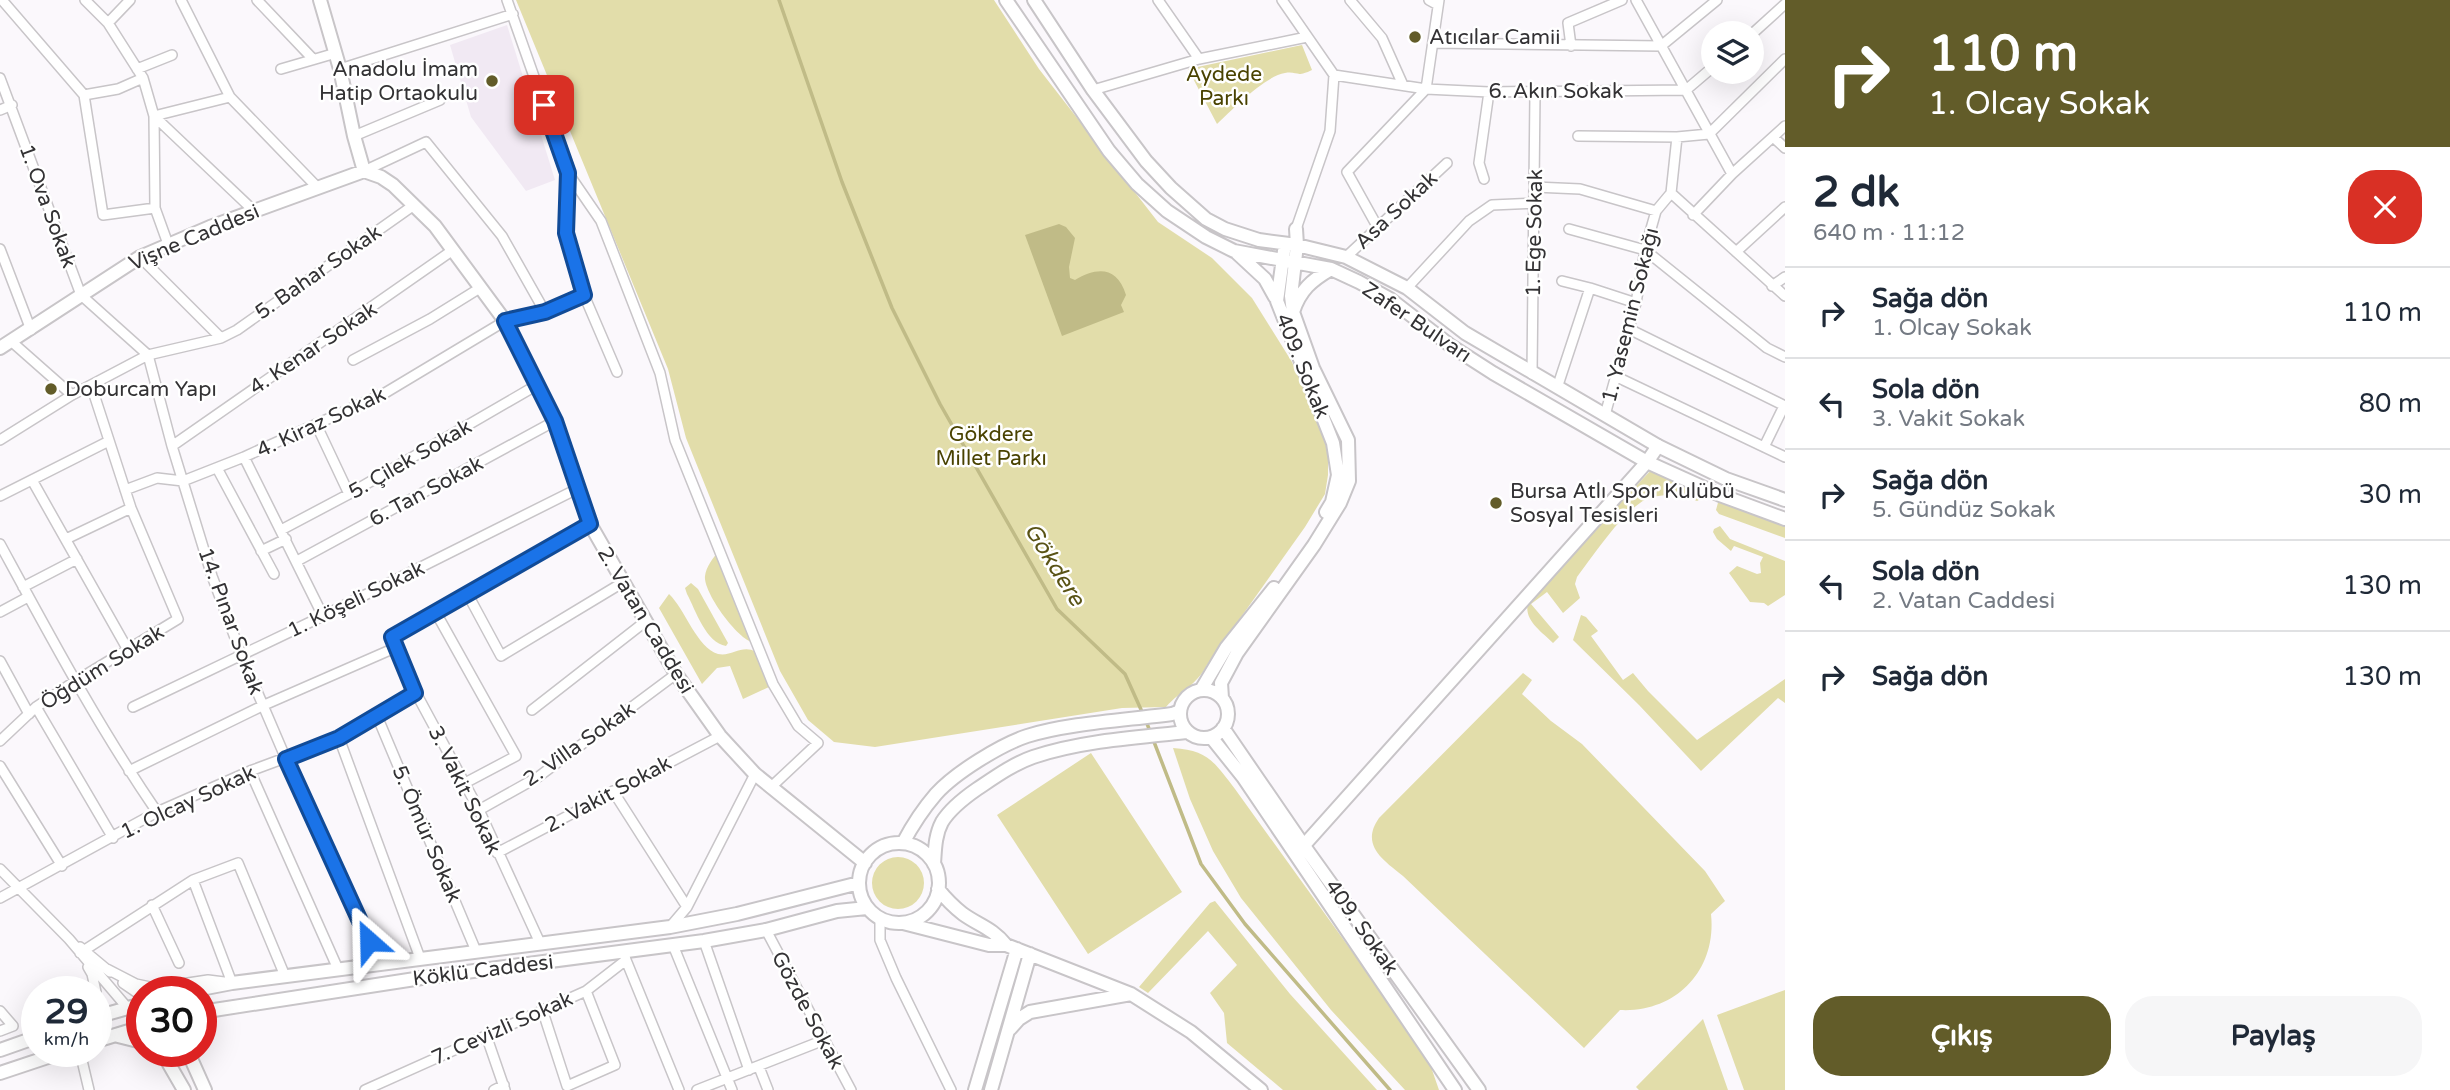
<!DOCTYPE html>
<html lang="tr">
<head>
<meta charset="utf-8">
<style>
  :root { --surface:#fff; --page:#f6f6f7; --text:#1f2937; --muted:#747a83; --line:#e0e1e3; --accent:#625c29 }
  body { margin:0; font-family:"Varela Round",sans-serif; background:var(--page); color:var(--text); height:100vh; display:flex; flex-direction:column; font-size:26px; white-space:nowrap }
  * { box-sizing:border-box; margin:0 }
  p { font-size:23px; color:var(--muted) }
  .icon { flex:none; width:38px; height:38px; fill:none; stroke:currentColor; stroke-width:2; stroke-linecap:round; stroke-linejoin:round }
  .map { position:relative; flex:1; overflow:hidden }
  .sheet { display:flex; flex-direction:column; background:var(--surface); width:665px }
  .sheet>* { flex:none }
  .hud { background:#625c29; color:#fff; overflow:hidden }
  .buttons { position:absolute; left:1701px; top:21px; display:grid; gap:14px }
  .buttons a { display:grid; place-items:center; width:63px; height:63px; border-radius:50%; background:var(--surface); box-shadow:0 7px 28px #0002; font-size:35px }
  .speed { position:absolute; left:21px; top:976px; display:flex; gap:14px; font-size:35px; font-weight:700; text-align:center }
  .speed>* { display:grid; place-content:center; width:91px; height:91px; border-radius:50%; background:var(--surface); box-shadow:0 7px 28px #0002; line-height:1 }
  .speed small { font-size:18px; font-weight:400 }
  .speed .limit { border:10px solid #d22; background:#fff; color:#111 }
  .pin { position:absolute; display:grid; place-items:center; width:60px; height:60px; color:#fff; margin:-30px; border-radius:14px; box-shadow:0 4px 10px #0006 }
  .me { position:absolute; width:77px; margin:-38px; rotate:335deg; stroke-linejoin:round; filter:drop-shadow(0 0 5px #0008) }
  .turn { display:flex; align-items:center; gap:24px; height:147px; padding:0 28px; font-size:32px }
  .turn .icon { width:91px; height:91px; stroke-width:2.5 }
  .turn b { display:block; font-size:49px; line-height:60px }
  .round { display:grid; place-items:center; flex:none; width:74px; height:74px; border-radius:28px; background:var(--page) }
  .headline { display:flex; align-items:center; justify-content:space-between; height:119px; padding:0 28px }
  h1 { font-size:42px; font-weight:700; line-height:52px }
  .cta { display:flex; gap:14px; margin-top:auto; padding:14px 28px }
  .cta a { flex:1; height:80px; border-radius:28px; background:var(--accent); color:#fff; font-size:28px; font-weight:700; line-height:80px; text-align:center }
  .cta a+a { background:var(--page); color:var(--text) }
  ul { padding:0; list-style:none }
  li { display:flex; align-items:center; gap:21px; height:91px; padding:0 28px; border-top:2px solid var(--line) }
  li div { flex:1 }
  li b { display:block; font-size:26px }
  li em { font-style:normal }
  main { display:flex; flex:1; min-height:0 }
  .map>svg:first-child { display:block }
  .built { fill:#f1e9f3 }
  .green { fill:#e2ddaa }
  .water { fill:#c0bb87 }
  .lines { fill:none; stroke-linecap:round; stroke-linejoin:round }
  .stream { stroke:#c0bb87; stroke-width:3.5 }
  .minor-casing { stroke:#c8c5c8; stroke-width:12 }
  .tertiary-casing { stroke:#c8c5c8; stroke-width:16 }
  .secondary-casing { stroke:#c8c5c8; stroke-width:16 }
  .minor { stroke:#fff; stroke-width:9 }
  .tertiary { stroke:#fff; stroke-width:12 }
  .secondary { stroke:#fff; stroke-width:12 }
  .route-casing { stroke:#114b97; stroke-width:18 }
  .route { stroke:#1a73e8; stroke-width:12 }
  .poi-dot { fill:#625c29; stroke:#fff; stroke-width:2.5 }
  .labels { text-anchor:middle; stroke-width:5; stroke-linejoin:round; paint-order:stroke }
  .poi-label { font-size:21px; fill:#333234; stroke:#fff; text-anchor:start }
  .park-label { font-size:21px; fill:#494200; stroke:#fff }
  .street-label { font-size:21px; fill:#333234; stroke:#fff }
  .water-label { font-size:23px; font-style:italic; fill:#595315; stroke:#fff }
</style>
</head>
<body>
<main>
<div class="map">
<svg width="1785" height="1090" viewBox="0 0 1785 1090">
  <rect width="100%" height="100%" fill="#fbf8fc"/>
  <path class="built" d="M507,25L555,180L526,191L471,117L450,45Z"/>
  <path class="green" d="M516,0H994L1039,69L1158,222L1212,258L1252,298L1292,362L1314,411L1328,451V475L1325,494L1305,527L1207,665C1195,687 1182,689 1166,707L1122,708L875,747L834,742L808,720L780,671L686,438L668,369Z
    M1302,45L1312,70C1296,78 1298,71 1285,73C1265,76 1232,110 1217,124L1188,69Z
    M1654,467L1706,493L1704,497L1697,501C1682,494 1654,492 1640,503C1619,517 1593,556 1577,577L1575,584L1580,598L1563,613L1547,592L1531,604L1559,637L1553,643C1540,630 1520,618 1530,598Z
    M1719,499L1785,521V538L1719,514L1716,510Z
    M1720,526L1730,539L1785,561V595L1768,606L1764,603L1750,602L1729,573L1737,566L1757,574L1761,573L1760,563L1763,557L1734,546L1731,551L1717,539L1713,532L1714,529Z
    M719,551L753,642C738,640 703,592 705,576C706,567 713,558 719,551Z
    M691,583L698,589L728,643L726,646C706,643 696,611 687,594L685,588Z
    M669,594C685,609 697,648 718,654C732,657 742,644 756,652L769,687L743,699L730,666L717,668L702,684L659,608Z
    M1581,615L1586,617L1598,631L1591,636L1623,680L1633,673L1648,691L1697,740L1785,679V703L1778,698L1701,771L1639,705L1573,640Z
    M1523,673L1532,680L1522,694L1551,721L1582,744L1705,871L1725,901L1711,914C1717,970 1676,1013 1620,1010L1584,1048L1403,876C1383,860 1360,845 1379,818Z
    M1173,748C1208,750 1215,763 1235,789L1410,1032L1431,1067L1439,1090H1405L1331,1010L1241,898L1213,851L1190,799Z
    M1091,753L1182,892L1088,954L997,815Z
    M872 883a26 26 0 1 1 52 0a26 26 0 1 1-52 0Z
    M1215,901L1290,994L1377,1090H1283L1227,1043L1224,1013L1210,993L1237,965L1208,931L1148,993L1139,987L1210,903Z
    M1785,990V1090H1744L1717,1015Z
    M1703,1019L1728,1090H1639L1636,1087Z"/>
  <path class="water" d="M1059,224L1066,227L1075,238L1069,267L1070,278L1075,280C1097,267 1117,266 1126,295L1121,305L1124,312L1062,336L1025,235Z"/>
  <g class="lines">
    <path class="stream" d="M779,0L842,182L892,308L940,404L1057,609L1125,674L1143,714
      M1146,721L1201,864L1245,924L1390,1090"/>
    <g class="minor-casing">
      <path id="minor" d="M2,0L84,95
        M85,0L108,23L143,78L154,116L155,208L168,244
        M181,0L230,97L318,188
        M257,0L313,59
        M507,0L568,173L601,221L660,373L675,440L773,684L798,726L818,743L770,788
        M1158,0L1199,59
        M1282,0L1334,75L1426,89L1489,92L1686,90L1713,67
        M1350,0L1382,38L1403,85
        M1429,0L1438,5
        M1636,0L1732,174
        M108,23L130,0
        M1752,34L1785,4
        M1433,43L1661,46L1717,0
        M1571,46L1568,23L1622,0
        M137,69L172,55
        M281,69L336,53
        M340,69L513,14
        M0,78L81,295L148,355L172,446L212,576L241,654L286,759L379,964
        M1426,89L1439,0
        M1093,90L1199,59L1307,37
        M84,95L103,215L155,208
        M84,95L118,89L143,78
        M0,110L12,105
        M154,116L254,211
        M154,116L230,97
        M354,136L440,100
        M1578,136L1677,137L1709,134L1785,59
        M1773,137L1785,148
        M364,171L426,142L502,236L545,312
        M1484,179L1479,163L1489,92
        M1535,187L1580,189L1656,211
        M1671,193L1785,296
        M1693,215L1732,174L1785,126
        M1377,226L1347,172L1426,89
        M1296,229L1330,131L1334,75
        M1569,229L1645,250L1767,348L1785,357
        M0,249L31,330
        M1736,252L1785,207
        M140,257L221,338
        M1346,257L1447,163
        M1562,281L1590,288
        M1772,286L1785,277
        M1407,288L1469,221L1492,205L1535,203
        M584,295L617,372
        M1629,329L1785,406
        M12,342L72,395
        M353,360L430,319L480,288
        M1532,374L1535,93
        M1617,377L1785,457
        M1557,388L1590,288L1636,303
        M1605,415L1636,303L1645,250L1656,211L1671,193L1677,137
        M316,424L349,494
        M0,440L72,395L148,355L221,338L237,330L414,205
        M172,446L453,250
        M1764,447L1784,406
        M244,457L323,616
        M217,468L274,574
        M32,480L128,650
        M125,490L157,478L183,481L244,457L385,393L505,321L545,312L584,295L566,233L568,174
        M0,496L109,441
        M281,530L349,494L537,385
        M66,539L131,508
        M0,544C50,636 98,726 157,812
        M261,551L286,539
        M297,561L555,421
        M23,587L77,559
        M467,593L501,656L622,583
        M435,611L516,756L465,783
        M0,612L28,597
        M0,661L29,714
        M36,707L113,838
        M133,707L323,616L577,489
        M532,710L646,621
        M377,716L476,951
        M339,738L420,958
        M0,741L36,707L74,682L178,619L131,508L91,385
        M0,766L62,866
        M129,771L262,706L397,647
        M250,771L338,969
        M613,791L687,907
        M479,810L538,777L676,674
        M497,853L720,736
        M0,869L69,939L142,1025
        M0,898L157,812L250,771L339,738L416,693
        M152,905L179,963
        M880,918V940L896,978L951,1090
        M670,927L687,907L755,774
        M766,930L851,1090
        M704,941L749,1070
        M540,943L479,810L416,693L392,637L590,524
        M673,945L732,1090
        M80,947L110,972
        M80,953L193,880L238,863L285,976
        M626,960L679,1090
        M88,967L92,974L96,992
        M107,969L136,984L155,988L208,980L232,983L193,880
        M123,983L142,996
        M542,1009L567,1086L615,1065L586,991
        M0,1011L13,1026L0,1031
        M486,1035L505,1090
        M80,1052L89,1090
        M759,1067L768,1090
        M365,1090L586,991L626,960L624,953
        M494,1090L504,1085
        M697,1090L824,1040"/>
    </g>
    <g class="tertiary-casing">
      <path id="tertiary" d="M1297,853L1647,462L1658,446"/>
    </g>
    <g class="secondary-casing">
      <path id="secondary" d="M320,0L340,69L354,136L364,171
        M1006,0L1109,151L1137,184L1167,211L1206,237L1234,251L1331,269L1359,282L1390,299L1451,346L1493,373L1647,462L1720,495L1785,519
        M1034,0L1093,90L1146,161L1171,188L1206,219L1225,229L1259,240L1297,245L1346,257L1407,288L1465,333L1658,446L1726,479L1785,500
        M364,171L381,177L393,185L435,226L505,321L555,421L590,524L676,674L720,736L755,774L865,863
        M1284,251L1277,301L1333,443L1338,475L1332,502L1326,512
        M1237,253L1265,279L1275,297
        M1293,312C1300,290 1312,280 1331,269
        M0,348L140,257L210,227L364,171
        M1201,690L1226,648L1274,588
        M1180 714a24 24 0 1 1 48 0a24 24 0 1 1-48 0Z
        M1222,698L1221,683L1237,653L1314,545L1340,503L1349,481L1348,440L1313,368L1293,312L1291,296L1297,245L1296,229
        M1223,728L1304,846L1479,1090
        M1211,737L1243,777L1455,1090
        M903,843C912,826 923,809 936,794C955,773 1000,745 1027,736C1068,723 1128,720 1172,714L1180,711
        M859 883a40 40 0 1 1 80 0a40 40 0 1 1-80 0Z
        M934,864C935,850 935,835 942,822C950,809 964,798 977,789C995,777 1013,764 1033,757C1080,741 1139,737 1188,732
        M938,889C946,899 954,907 963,914C980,926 992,928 1006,945
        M903,923L989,945H1006L1131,994L1191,1032L1261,1090
        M185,992L232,983L670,927L737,914L859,883
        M201,1012L428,977L704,941L766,930L837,911L867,908
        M96,1017L142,1004
        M1010,1029L1019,1019L1030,1012L1131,994
        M118,1036L142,1042
        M96,1041L142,1027
        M0,1050L37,1037
        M162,1052L184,1090
        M188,1052L205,1090
        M0,1073L63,1052
        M975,1090L1017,949
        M991,1090L1030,954"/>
    </g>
    <use href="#minor" class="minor"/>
    <use href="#tertiary" class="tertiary"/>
    <use href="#secondary" class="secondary"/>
  </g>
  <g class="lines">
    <g class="route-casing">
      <path id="route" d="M369,941L286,759L339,738L415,693L392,637L590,524L555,421L505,321L545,312L584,295L566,233L568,173L544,105"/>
    </g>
    <use href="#route" class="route"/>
  </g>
  <g class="poi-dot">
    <circle cx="1415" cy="37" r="7"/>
    <circle cx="492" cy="81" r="7"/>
    <circle cx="51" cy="389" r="7"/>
    <circle cx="1496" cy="503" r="7"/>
  </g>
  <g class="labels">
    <g class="poi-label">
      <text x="1429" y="44">Atıcılar Camii</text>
      <text x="478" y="76" text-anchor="end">Anadolu İmam<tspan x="478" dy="24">Hatip Ortaokulu</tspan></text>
      <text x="65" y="396">Doburcam Yapı</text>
      <text x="1510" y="498">Bursa Atlı Spor Kulübü<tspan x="1510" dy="24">Sosyal Tesisleri</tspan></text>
    </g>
    <g class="park-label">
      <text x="1224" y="81">Aydede<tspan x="1224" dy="24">Parkı</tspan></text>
      <text x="991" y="441">Gökdere<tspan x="991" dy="24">Millet Parkı</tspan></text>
    </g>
    <g class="street-label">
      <text x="1556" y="98">6. Akın Sokak</text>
      <text transform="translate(48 206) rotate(70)" y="7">1. Ova Sokak</text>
      <text transform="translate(1396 210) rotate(-43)" y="7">Asa Sokak</text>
      <text transform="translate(1534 233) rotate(-89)" y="7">1. Ege Sokak</text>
      <text transform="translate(194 237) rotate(-23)" y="7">Vişne Caddesi</text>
      <text transform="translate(318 272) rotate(-35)" y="7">5. Bahar Sokak</text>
      <text transform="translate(1630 315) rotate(-76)" y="7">1. Yasemin Sokağı</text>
      <text transform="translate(1417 322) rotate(34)" y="7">Zafer Bulvarı</text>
      <text transform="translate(313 348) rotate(-34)" y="7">4. Kenar Sokak</text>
      <text transform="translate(1303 366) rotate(68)" y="7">409. Sokak</text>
      <text transform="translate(321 422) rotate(-25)" y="7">4. Kiraz Sokak</text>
      <text transform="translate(410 459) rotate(-30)" y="7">5. Çilek Sokak</text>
      <text transform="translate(426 491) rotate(-28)" y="7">6. Tan Sokak</text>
      <text transform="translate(356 599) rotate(-26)" y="7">1. Köşeli Sokak</text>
      <text transform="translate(646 620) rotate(59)" y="7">2. Vatan Caddesi</text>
      <text transform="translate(231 621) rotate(70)" y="7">14. Pınar Sokak</text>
      <text transform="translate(102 667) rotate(-32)" y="7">Öğdüm Sokak</text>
      <text transform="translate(579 744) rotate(-35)" y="7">2. Villa Sokak</text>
      <text transform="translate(465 790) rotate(64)" y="7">3. Vakit Sokak</text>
      <text transform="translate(608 794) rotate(-28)" y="7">2. Vakit Sokak</text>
      <text transform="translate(188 802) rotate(-25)" y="7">1. Olcay Sokak</text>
      <text transform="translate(427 834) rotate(67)" y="7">5. Ömür Sokak</text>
      <text transform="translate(1362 927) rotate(55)" y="7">409. Sokak</text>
      <text transform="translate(483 970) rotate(-7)" y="7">Köklü Caddesi</text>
      <text transform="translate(808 1010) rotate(62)" y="7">Gözde Sokak</text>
      <text transform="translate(502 1028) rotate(-24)" y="7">7. Cevizli Sokak</text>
    </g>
    <g class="water-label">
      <text transform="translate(1055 564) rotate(58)" y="8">Gökdere</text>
    </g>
  </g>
</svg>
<div class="buttons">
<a><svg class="icon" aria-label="layers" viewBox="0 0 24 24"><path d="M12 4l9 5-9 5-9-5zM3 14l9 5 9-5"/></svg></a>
</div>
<div class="speed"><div>29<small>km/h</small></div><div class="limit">30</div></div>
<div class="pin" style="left:544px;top:105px;background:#d93025"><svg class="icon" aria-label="arrive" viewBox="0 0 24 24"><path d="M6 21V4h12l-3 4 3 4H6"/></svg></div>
<svg class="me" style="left:369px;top:941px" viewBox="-20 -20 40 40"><path d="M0-17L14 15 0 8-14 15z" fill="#1a73e8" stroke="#fff" stroke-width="4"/></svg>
</div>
<section class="sheet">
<div class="hud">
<div class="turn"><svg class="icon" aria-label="right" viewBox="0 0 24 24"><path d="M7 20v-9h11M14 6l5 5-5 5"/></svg><div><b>110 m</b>1. Olcay Sokak</div></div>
</div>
<div class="headline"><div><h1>2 dk</h1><p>640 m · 11:12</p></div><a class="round" style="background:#d93025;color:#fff"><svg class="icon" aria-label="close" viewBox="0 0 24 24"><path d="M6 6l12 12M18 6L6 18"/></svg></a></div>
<ul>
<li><svg class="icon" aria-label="right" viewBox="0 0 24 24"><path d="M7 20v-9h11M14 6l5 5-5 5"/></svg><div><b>Sağa dön</b><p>1. Olcay Sokak</p></div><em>110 m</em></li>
<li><svg class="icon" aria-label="left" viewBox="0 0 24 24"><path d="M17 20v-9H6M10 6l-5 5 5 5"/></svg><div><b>Sola dön</b><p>3. Vakit Sokak</p></div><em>80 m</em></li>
<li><svg class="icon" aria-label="right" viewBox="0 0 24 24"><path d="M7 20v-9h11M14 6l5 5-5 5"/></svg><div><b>Sağa dön</b><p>5. Gündüz Sokak</p></div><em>30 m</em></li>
<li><svg class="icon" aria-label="left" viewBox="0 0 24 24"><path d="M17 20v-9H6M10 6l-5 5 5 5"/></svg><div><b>Sola dön</b><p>2. Vatan Caddesi</p></div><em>130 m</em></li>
<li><svg class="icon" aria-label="right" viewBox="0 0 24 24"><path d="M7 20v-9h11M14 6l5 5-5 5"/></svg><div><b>Sağa dön</b></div><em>130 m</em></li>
</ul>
<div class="cta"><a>Çıkış</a><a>Paylaş</a></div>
</section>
</main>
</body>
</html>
